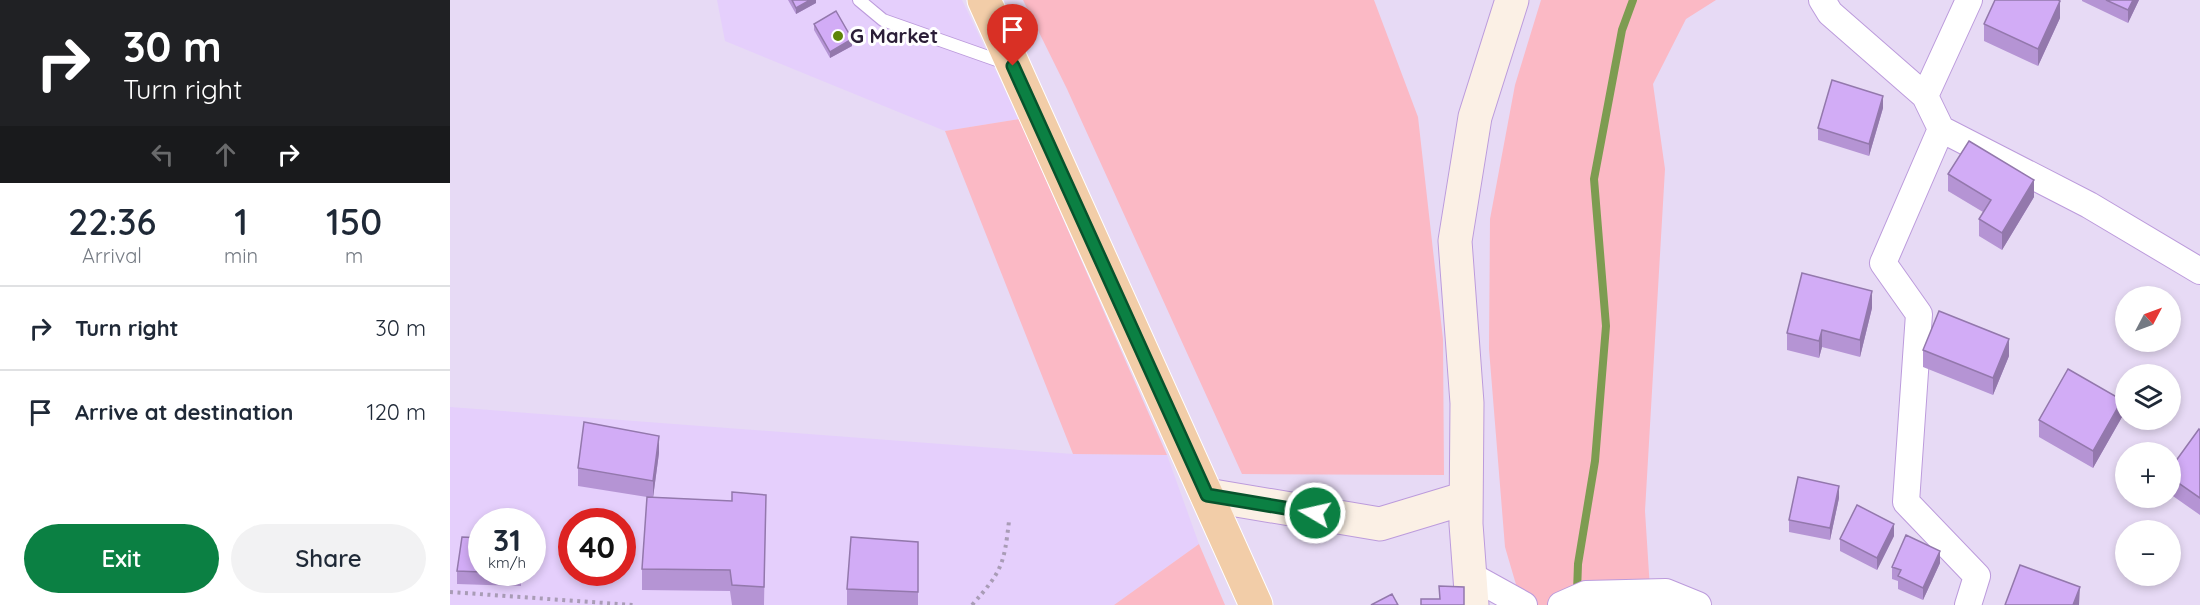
<!DOCTYPE html>
<html lang="en">
<head>
<meta charset="utf-8">
<style>
  :root { --surface:#fff; --page:#f2f2f3; --text:#1f2937; --muted:#747a83; --line:#e0e1e3; --accent:#0b8043 }
  body { margin:0; font-family:Quicksand,sans-serif; background:var(--page); color:var(--text); height:100vh; display:flex; flex-direction:column; font-size:22px; white-space:nowrap }
  * { box-sizing:border-box; margin:0 }
  p { font-size:20px; color:var(--muted) }
  .icon { flex:none; width:33px; height:33px; fill:none; stroke:currentColor; stroke-width:2; stroke-linecap:round; stroke-linejoin:round }
  .map { position:relative; flex:1; overflow:hidden }
  .panel { display:flex; flex-direction:column; background:var(--surface); width:450px }
  .panel>* { flex:none }
  .hud { background:#202124; color:#fff; overflow:hidden }
  .needle { width:39px; rotate:49deg }
  .fabs { position:absolute; left:1665px; top:286px; display:grid; gap:12px }
  .fabs a { display:grid; place-items:center; width:66px; height:66px; border-radius:50%; background:var(--surface); box-shadow:0 3px 9px #0003; font-size:30px }
  .speed { position:absolute; left:18px; top:508px; display:flex; gap:12px; font-size:30px; font-weight:700; text-align:center }
  .speed>* { display:grid; place-content:center; width:78px; height:78px; border-radius:50%; background:var(--surface); box-shadow:0 3px 9px #0003; line-height:1 }
  .speed small { font-size:15px; font-weight:400 }
  .speed .limit { border:9px solid #d22; background:#fff; color:#111 }
  .pin { position:absolute; display:grid; place-items:center; width:51px; height:51px; color:#fff; margin:-62px -26px; border-radius:50% 50% 50% 0; rotate:-45deg; box-shadow:0 0 6px #0007 }
  .pin .icon { rotate:45deg }
  .me { position:absolute; width:66px; margin:-33px; rotate:279deg; stroke-linejoin:round; filter:drop-shadow(0 0 4px #0008) }
  .turn { display:flex; align-items:center; gap:21px; height:126px; padding:0 24px; font-size:27px }
  .turn .icon { width:78px; height:78px; stroke-width:2.5 }
  .turn b { display:block; font-size:42px; line-height:51px }
  .lanes { display:flex; align-items:center; height:57px; padding:0 24px; background:#0003; justify-content:center; gap:30px; direction:ltr }
  .lanes .off { opacity:.35 }
  .eta { display:flex; justify-content:space-evenly; align-items:center; height:102px; text-align:center }
  .eta b { font-size:36px; font-weight:600; line-height:42px }
  .action { display:flex; gap:12px; margin-top:auto; padding:12px 24px }
  .action a { flex:1; height:69px; border-radius:36px; background:var(--accent); color:#fff; font-size:24px; font-weight:600; line-height:69px; text-align:center }
  .action a+a { background:var(--page); color:var(--text) }
  ul { padding:0; list-style:none }
  li { display:flex; align-items:center; gap:18px; height:84px; padding:0 24px; border-top:2px solid var(--line) }
  li div { flex:1 }
  li b { display:block; font-size:22px }
  li em { font-style:normal }
  main { display:flex; flex:1; min-height:0 }
  .map>svg:first-child { display:block }
  .built { fill:#e5cffc; fill-rule:evenodd }
  .green { fill:#fbb9c5 }
  .lines { fill:none; stroke-linecap:round; stroke-linejoin:round }
  .stream { stroke:#7d9c51; stroke-width:8 }
  .lane-casing { stroke:#bc9bdc; stroke-width:14 }
  .street-casing { stroke:#bc9bdc; stroke-width:28 }
  .secondary-casing { stroke:#bc9bdc; stroke-width:35 }
  .highway-casing { stroke:#fff; stroke-width:35 }
  .path { stroke:#a99cb6; stroke-width:4; stroke-dasharray:3 4.5; stroke-linecap:butt }
  .lane { stroke:#fff; stroke-width:12 }
  .street { stroke:#fff; stroke-width:26 }
  .secondary { stroke:#fbf0e5; stroke-width:33 }
  .highway { stroke:#f2cda8; stroke-width:33 }
  .wall { fill:#b594d4 }
  .shaded-wall { fill:#9378ac }
  .building { fill:#d2acf6; stroke:#9378ac; stroke-width:1.5 }
  .route-casing { stroke:#07532c; stroke-width:15 }
  .route { stroke:#0b8043; stroke-width:10 }
  .poi-dot { fill:#5e8508; stroke:#fff; stroke-width:2 }
  .labels { text-anchor:middle; stroke-width:6; stroke-linejoin:round; paint-order:stroke }
  .poi-label { font-size:20px; font-weight:bold; fill:#2b1e37; stroke:#fff; text-anchor:start }
</style>
</head>
<body>
<main>
<section class="panel">
<div class="hud">
<div class="turn"><svg class="icon" aria-label="right" viewBox="0 0 24 24"><path d="M7 20v-9h11M14 6l5 5-5 5"/></svg><div><b>30 m</b>Turn right</div></div>
<div class="lanes"><svg class="icon off" aria-label="left" viewBox="0 0 24 24"><path d="M17 20v-9H6M10 6l-5 5 5 5"/></svg><svg class="icon off" aria-label="ahead" viewBox="0 0 24 24"><path d="M12 20V5M6 11l6-6 6 6"/></svg><svg class="icon" aria-label="right" viewBox="0 0 24 24"><path d="M7 20v-9h11M14 6l5 5-5 5"/></svg></div>
</div>
<div class="eta">
<div><b>22:36</b><p>Arrival</p></div>
<div><b>1</b><p>min</p></div>
<div><b>150</b><p>m</p></div>
</div>
<ul>
<li><svg class="icon" aria-label="right" viewBox="0 0 24 24"><path d="M7 20v-9h11M14 6l5 5-5 5"/></svg><div><b>Turn right</b></div><em>30 m</em></li>
<li><svg class="icon" aria-label="arrive" viewBox="0 0 24 24"><path d="M6 21V4h12l-3 4 3 4H6"/></svg><div><b>Arrive at destination</b></div><em>120 m</em></li>
</ul>
<div class="action"><a>Exit</a><a>Share</a></div>
</section>
<div class="map">
<svg width="1750" height="605" viewBox="0 0 1750 605">
  <rect width="100%" height="100%" fill="#e7daf5"/>
  <path class="built" d="M267,0H512L569,119L495,131L275,41Z
    M0,407L623,454L717,455L749,544L664,605H0ZM32,522H82V573H32ZM122,522H172V573H122Z"/>
  <path class="green" d="M573,0H924L968,117L993,339L994,475L792,474L617,89Z
    M1091,0H1266L1236,19L1203,84L1215,169L1195,511L1201,605H1072L1055,547L1039,349L1040,219L1065,85Z
    M569,119L717,455L623,454L495,131Z
    M749,544L775,605H664Z"/>
  <g class="lines">
    <path class="stream" d="M1127,592L1128,564L1145,461L1156,326L1144,179L1172,30L1183,0"/>
    <g class="lane-casing">
      <path id="lane" d="M409,0L433,20L558,64"/>
    </g>
    <g class="street-casing">
      <path id="street" d="M1372,0L1380,13L1475,96L1491,129L1639,205L1750,271
        M1475,96L1519,0
        M1491,129L1433,263L1469,314L1456,502L1527,576L1518,605
        M1020,575L1074,605
        M1111,605L1136,594L1216,592L1248,605"/>
    </g>
    <g class="secondary-casing">
      <path id="secondary" d="M757,495L930,524L1016,498
        M1022,605L1016,524L1017,403L1005,241L1025,117L1062,0"/>
    </g>
    <g class="highway-casing">
      <path id="highway" d="M534,0L806,605"/>
    </g>
    <path class="path" d="M0,592L183,605
      M522,605C552,571 554,565 559,521"/>
    <use href="#lane" class="lane"/>
    <use href="#street" class="street"/>
    <use href="#secondary" class="secondary"/>
    <use href="#highway" class="highway"/>
  </g>
  <path class="wall" d="M338,0H366V3L346,14Z
    M1632,0H1689L1678,23L1632,1Z
    M1610,18L1588,66L1534,41V24Z
    M364,24L402,46L380,58L364,30Z
    M1433,108L1419,156L1368,140V128Z
    M1498,174L1584,197L1552,250L1529,236V219L1533,212L1498,191Z
    M1422,308L1410,357L1372,347L1369,358L1337,350V333Z
    M1473,350L1559,356L1543,395L1473,367Z
    M1672,417L1643,468L1589,437V420Z
    M1750,430V515L1720,494V469Z
    M209,453L203,497L282,501L316,495L314,605H282L280,591L192,590V569L197,497L128,486V468Z
    M1389,498L1380,540L1339,532V520Z
    M1444,536L1427,570L1390,551V539Z
    M32,538V573H71V586L7,584V571Z
    M468,542V605H397V589Z
    M1490,563L1473,600L1448,589V581L1442,579V567Z"/>
  <path class="shaded-wall" d="M360,0H366V3L346,14V8Z
    M1683,0H1689L1678,23V10Z
    M1610,1V18L1588,66V49Z
    M402,39V46L380,58V52Z
    M1433,96V108L1419,156V144Z
    M1584,180V197L1552,250V233Z
    M1422,291V308L1410,357V340Z
    M1372,330V347L1369,358V341Z
    M1559,339V356L1543,395V378Z
    M1672,400V417L1643,468V451Z
    M209,436V453L203,498V481Z
    M1389,486V498L1380,540V528Z
    M1444,524V536L1427,570V558Z
    M1490,551V563L1473,600V588Z
    M1630,587L1629,605H1623Z"/>
  <path class="building" d="M342,0H360L346,8Z
    M1545,0H1608L1610,1L1588,49L1534,24Z
    M1656,0H1683L1678,10Z
    M386,11L402,39L380,52L364,24Z
    M1382,80L1433,96L1419,144L1368,128Z
    M1519,141L1584,180L1552,233L1529,219L1541,200L1498,174Z
    M1352,273L1422,291L1410,340L1372,330L1369,341L1337,333Z
    M1489,311L1559,339L1543,378L1473,350Z
    M1618,369L1672,400L1643,451L1589,420Z
    M134,422L209,436L203,481L128,468Z
    M1749,429L1750,430V498L1720,477V469Z
    M1348,477L1389,486L1380,528L1339,520Z
    M282,492L316,495L314,587L282,585L280,570L192,569L197,497L282,501Z
    M1407,505L1444,524L1427,558L1390,539Z
    M1456,535L1490,551L1473,588L1448,576L1451,570L1442,567Z
    M12,537L32,538V572L7,571Z
    M401,537L468,542V592L397,589Z
    M1570,565L1630,587L1623,605H1555Z
    M989,586L1014,587V605H971V599H990Z
    M942,594L948,605H921Z"/>
  <g class="lines">
    <g class="route-casing">
      <path id="route" d="M563,66L757,495L865,513"/>
    </g>
    <use href="#route" class="route"/>
  </g>
  <circle class="poi-dot" cx="388" cy="36" r="6"/>
  <g class="labels">
    <g class="poi-label">
      <text x="400" y="43">G Market</text>
    </g>
  </g>
</svg>
<div class="fabs">
<a><svg class="needle" viewBox="-14 -14 28 28"><path d="M0-13l5 13h-10z" fill="#e53935"/><path d="M0 13l5-13h-10z" fill="#747a83"/></svg></a>
<a><svg class="icon" aria-label="layers" viewBox="0 0 24 24"><path d="M12 4l9 5-9 5-9-5zM3 14l9 5 9-5"/></svg></a>
<a>+</a>
<a>−</a>
</div>
<div class="speed"><div>31<small>km/h</small></div><div class="limit">40</div></div>
<div class="pin" style="left:563px;top:66px;background:#d93025"><svg class="icon" aria-label="arrive" viewBox="0 0 24 24"><path d="M6 21V4h12l-3 4 3 4H6"/></svg></div>
<svg class="me" style="left:865px;top:513px" viewBox="-20 -20 40 40"><circle r="17" fill="#0b8043" stroke="#fff" stroke-width="3"/><path d="M0-11L8 9 0 5-8 9z" fill="#fff"/></svg>
</div>
</main>
</body>
</html>
